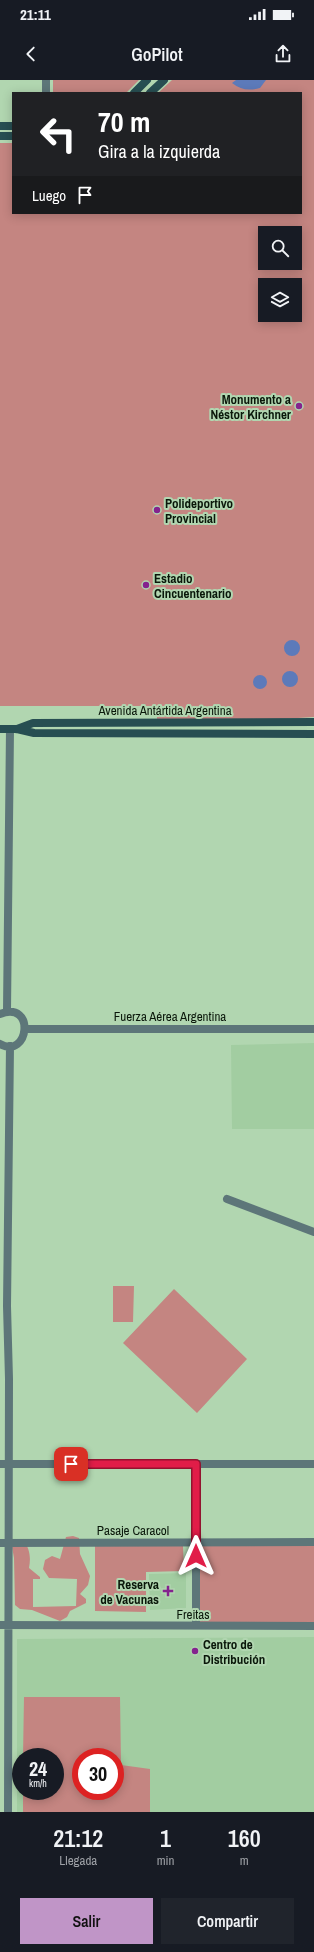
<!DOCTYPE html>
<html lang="es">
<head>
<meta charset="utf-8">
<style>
  :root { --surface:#171b24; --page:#20242c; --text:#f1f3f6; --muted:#9ea1a6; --accent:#c095c7 }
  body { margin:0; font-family:"Archivo Narrow",sans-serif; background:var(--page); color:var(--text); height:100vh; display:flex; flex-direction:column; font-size:15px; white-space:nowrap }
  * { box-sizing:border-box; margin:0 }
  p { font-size:13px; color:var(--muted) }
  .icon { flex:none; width:22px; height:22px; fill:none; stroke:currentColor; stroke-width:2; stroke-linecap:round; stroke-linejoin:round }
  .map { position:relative; height:1732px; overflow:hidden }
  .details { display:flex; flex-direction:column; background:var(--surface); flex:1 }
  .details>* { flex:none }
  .hud { position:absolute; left:12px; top:12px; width:290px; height:122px; border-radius:0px; box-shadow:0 2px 10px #0003; background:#202124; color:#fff; overflow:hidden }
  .controls { position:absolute; left:258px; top:146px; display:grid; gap:8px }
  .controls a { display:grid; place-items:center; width:44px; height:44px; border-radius:0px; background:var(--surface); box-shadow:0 2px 10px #0003; font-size:20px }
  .speed { position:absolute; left:12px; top:1668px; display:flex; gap:8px; font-size:20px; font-weight:700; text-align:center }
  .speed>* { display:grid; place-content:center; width:52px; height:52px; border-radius:50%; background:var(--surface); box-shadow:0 2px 10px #0003; line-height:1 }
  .speed small { font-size:10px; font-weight:400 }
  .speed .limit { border:6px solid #d22; background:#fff; color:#111 }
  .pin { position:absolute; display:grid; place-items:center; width:34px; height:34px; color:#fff; margin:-17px; border-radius:8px; box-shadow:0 2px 6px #0006 }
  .me { position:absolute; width:44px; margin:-22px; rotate:0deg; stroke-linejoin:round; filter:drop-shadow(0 0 3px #0008) }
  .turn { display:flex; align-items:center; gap:14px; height:84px; padding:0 20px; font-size:18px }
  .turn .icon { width:52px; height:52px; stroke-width:2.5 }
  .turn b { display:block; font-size:28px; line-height:34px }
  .then { display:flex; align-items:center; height:38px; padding:0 20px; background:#0003; gap:8px; font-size:15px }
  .eta { display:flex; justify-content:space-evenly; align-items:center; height:68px; text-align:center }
  .eta b { font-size:24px; font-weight:600; line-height:28px }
  .cta { display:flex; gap:8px; margin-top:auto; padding:8px 20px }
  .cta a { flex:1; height:46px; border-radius:0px; background:var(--accent); color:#111; font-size:16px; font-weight:600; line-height:46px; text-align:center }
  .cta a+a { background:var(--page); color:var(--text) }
  .status { display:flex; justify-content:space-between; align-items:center; height:28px; padding:0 20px; background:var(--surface); direction:ltr }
  .status svg { height:11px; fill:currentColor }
  header { display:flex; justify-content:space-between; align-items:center; height:52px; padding:0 20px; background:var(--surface); font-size:18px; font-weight:600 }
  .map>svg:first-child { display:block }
  .built { fill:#a2cda1; fill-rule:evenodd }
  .green { fill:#c48581; fill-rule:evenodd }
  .water { fill:#5c7aba }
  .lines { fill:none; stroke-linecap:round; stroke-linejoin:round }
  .street { stroke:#5d7679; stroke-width:8 }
  .secondary { stroke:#274e52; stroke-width:8 }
  .route-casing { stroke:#92132f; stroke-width:10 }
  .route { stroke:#e11d48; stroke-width:7 }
  .poi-dot { fill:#84238e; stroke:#b1d6b0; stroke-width:1.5 }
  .labels { text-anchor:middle; stroke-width:4; stroke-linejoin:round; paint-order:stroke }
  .poi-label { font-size:13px; font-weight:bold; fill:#0a170a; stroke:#b1d6b0; text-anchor:start }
  .street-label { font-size:13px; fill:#0a170a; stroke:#b1d6b0 }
</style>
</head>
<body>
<div class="status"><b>21:11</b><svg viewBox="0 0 49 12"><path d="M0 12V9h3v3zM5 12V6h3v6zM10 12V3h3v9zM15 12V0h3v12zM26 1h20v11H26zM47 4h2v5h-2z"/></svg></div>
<header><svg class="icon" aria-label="back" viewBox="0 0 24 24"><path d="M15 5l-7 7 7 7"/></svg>GoPilot<svg class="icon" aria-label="share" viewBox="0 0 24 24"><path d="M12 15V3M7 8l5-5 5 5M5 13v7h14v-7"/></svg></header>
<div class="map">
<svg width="314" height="1732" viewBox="0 0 314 1732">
  <rect width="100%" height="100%" fill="#b1d6b0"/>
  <path class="built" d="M314,963V1049H232L231,965Z
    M186,1493V1528L150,1530L149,1494Z
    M314,1557V1732H17V1559ZM21,1677H55V1711H21ZM81,1677H115V1711H81Z"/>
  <path class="green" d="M53,0H139L126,13H53Z
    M172,0H314V637L282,639H157V626H0V63H13V133H301V13H158ZM265,153H295V183H265ZM265,205H295V235H265Z
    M113,1206H134L133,1242H113Z
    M174,1209L247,1279L197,1333L123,1263Z
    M73,1456L79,1458L80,1474L90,1496L88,1505L80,1514L86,1519V1523L70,1531L67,1537L60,1541L32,1530L20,1529L15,1525L14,1478L11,1461L14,1459L23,1460C30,1468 31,1478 29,1488L40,1497V1499H33V1527L76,1526L77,1499L49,1498L43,1489L45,1480L52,1476L60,1479L66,1457Z
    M199,1464H314V1543L199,1542Z
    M95,1466H183L184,1491L146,1492V1532L95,1531Z
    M24,1617H120L121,1685L150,1689V1732H23V1711H55V1677H23ZM81,1677H115V1711H81Z"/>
  <path class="water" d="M236,0H266L260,8C249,11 241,10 232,3Z
    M284 568a8 8 0 1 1 16 0a8 8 0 1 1-16 0Z
    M282 599a8 8 0 1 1 16 0a8 8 0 1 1-16 0Z
    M253 602a7 7 0 1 1 14 0a7 7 0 1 1-14 0Z"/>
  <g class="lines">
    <path class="street" d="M46,13V0
      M7,931L10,649
      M0,934C36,920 29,980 0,964
      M26,949H314
      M227,1119L314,1152
      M0,1384H314
      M0,1463L314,1462
      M0,1545L314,1546
      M196,1545V1384
      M8,1732L9,1299L7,1226L10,966"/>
    <path class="secondary" d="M134,13L147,0
      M150,13L164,0
      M0,46H13
      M0,56H13
      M0,649H17L34,653L314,654
      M17,649L33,643L314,642"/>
  </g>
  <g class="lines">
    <g class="route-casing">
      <path id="route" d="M71,1384H196V1476"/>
    </g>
    <use href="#route" class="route"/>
  </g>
  <g class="poi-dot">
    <circle cx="299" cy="326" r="4"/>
    <circle cx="157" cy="430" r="4"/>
    <circle cx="146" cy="505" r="4"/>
    <path d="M166 1505h4v4h4v4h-4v4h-4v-4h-4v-4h4z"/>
    <circle cx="195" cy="1571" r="4"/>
  </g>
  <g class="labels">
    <g class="poi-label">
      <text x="291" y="324" text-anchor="end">Monumento a<tspan x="291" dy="15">Néstor Kirchner</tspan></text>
      <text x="165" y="428">Polideportivo<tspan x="165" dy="15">Provincial</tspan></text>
      <text x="154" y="503">Estadio<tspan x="154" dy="15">Cincuentenario</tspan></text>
      <text x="159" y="1509" text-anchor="end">Reserva<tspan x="159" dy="15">de Vacunas</tspan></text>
      <text x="203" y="1569">Centro de<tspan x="203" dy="15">Distribución</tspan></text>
    </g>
    <g class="street-label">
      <text x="165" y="635">Avenida Antártida Argentina</text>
      <text x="170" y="941">Fuerza Aérea Argentina</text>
      <text x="133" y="1455">Pasaje Caracol</text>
      <text x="193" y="1539">Freitas</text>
    </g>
  </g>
</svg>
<div class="controls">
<a><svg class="icon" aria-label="search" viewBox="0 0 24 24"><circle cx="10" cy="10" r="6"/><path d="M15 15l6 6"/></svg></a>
<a><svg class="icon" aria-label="layers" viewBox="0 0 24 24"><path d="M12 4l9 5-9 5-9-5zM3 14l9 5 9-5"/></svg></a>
</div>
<div class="speed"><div>24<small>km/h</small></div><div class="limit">30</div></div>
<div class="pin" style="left:71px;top:1384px;background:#d93025"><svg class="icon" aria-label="arrive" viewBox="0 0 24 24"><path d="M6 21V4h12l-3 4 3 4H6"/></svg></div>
<svg class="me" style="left:196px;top:1476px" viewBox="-20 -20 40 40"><path d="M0-17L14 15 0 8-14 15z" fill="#e11d48" stroke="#fff" stroke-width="4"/></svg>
<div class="hud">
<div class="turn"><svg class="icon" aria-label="left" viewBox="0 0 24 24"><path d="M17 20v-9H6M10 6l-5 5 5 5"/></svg><div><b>70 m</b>Gira a la izquierda</div></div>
<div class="then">Luego<svg class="icon" aria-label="arrive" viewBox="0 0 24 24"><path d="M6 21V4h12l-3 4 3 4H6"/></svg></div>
</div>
</div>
<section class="details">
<div class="eta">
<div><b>21:12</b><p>Llegada</p></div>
<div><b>1</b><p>min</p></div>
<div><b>160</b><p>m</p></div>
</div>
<div class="cta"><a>Salir</a><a>Compartir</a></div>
</section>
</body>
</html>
